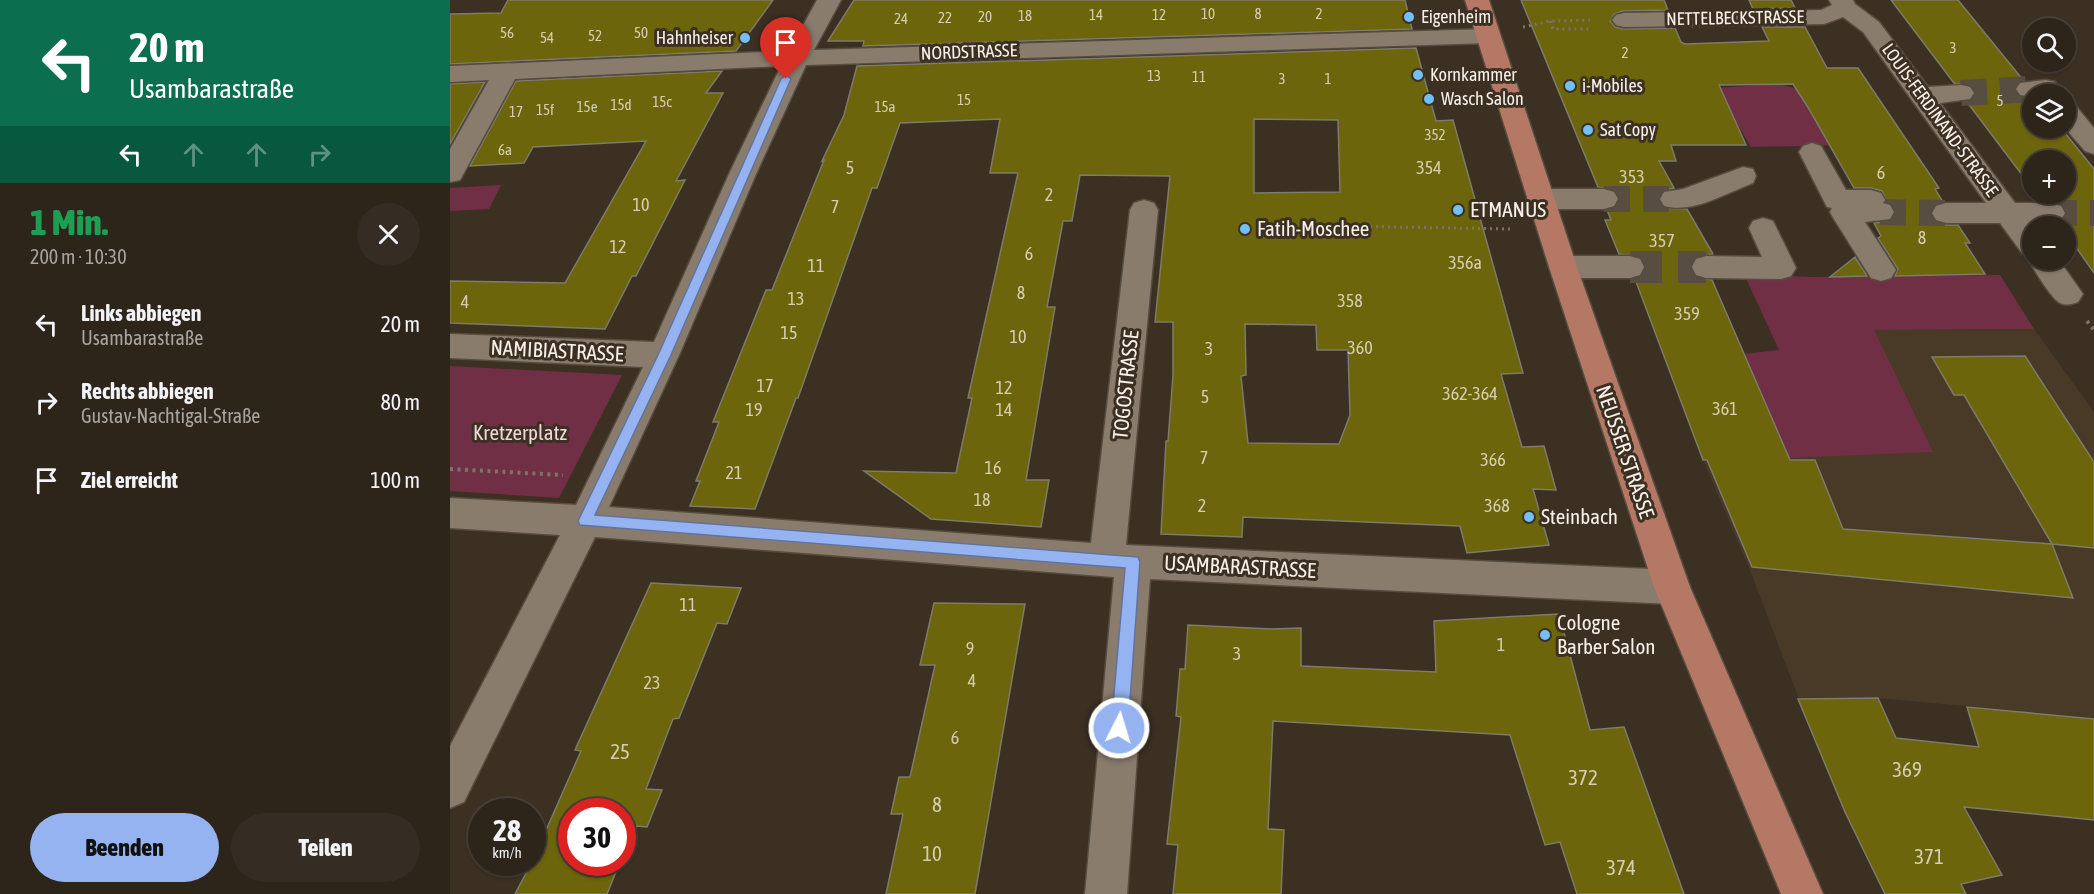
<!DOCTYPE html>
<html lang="de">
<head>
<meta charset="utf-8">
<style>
  :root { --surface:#2d241a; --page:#352c23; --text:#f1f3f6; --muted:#a7a4a2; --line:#484139; --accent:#95b2f1 }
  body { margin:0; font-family:"Asap Condensed",sans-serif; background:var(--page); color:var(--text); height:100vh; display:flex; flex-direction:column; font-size:22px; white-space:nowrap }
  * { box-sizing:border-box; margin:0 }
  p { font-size:20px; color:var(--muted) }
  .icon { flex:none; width:33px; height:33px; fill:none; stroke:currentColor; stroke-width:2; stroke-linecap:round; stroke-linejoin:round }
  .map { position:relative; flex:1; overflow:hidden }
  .drawer { display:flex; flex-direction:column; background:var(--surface); width:450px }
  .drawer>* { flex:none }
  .banner { background:#0b6e4f; color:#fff; overflow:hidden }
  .controls { position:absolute; left:1572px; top:18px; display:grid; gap:12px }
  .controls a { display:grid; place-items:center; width:54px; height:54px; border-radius:50%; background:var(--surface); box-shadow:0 2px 4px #0004,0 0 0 2px var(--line); font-size:30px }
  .speed { position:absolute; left:18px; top:798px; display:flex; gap:12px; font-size:30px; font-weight:700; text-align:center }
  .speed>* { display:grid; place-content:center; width:78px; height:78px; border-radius:50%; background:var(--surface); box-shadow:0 2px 4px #0004,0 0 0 2px var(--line); line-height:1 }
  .speed small { font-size:15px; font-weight:400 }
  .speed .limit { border:9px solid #d22; background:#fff; color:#111 }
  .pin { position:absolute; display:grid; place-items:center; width:51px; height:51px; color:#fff; margin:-62px -26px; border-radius:50% 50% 50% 0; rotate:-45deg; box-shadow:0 0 6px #0007 }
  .pin .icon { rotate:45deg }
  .me { position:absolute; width:66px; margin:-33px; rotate:5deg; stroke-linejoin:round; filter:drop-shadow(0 0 4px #0008) }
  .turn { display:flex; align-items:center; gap:21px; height:126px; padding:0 30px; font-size:27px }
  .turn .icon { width:78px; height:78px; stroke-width:2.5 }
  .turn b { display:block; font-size:42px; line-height:51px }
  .lanes { display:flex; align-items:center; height:57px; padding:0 30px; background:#0003; justify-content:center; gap:30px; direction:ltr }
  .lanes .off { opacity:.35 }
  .round { display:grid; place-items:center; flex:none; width:63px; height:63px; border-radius:32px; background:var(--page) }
  .summary { display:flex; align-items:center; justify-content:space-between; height:102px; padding:0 30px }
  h1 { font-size:36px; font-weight:800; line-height:45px; color:#1e9e55 }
  .button { display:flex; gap:12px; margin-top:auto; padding:12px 30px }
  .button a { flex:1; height:69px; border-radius:36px; background:var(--accent); color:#111; font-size:24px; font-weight:800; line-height:69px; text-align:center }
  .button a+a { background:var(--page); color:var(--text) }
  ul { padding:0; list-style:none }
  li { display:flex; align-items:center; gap:18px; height:78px; padding:0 30px }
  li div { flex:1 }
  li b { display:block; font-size:22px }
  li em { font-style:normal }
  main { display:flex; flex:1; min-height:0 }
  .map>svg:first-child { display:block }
  .built { fill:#493927 }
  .green { fill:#712f46 }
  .building { fill:#6d650b; stroke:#7d7b69; stroke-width:1.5; fill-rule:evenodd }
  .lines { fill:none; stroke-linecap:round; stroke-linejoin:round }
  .minor-tunnel-far1 { stroke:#584d41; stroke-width:26; stroke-dasharray:26 13; stroke-linecap:butt }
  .minor-tunnel { stroke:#584d41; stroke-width:32; stroke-dasharray:32 16; stroke-linecap:butt }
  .minor-casing { stroke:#564c40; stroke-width:3 }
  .major-casing { stroke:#564c40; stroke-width:3 }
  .path-far1 { stroke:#7e7368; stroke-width:3; stroke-dasharray:2 4; stroke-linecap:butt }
  .path { stroke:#7e7368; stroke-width:4; stroke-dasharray:3 4.5; stroke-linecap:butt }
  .minor { fill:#8a7c6d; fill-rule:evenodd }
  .major { fill:#b57865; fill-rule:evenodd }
  .route { fill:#95b2f1; stroke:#61749d; stroke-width:1.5 }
  .poi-dot { fill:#74c0f6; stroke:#3c3023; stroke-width:2 }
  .labels { text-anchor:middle; stroke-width:6; stroke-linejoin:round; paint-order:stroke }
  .far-number-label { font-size:15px; fill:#d6ceb2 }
  .far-poi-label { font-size:18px; fill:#f9f1e9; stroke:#3c3023; text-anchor:start }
  .far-street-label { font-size:18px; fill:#f9f1e9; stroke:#3c3023 }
  .number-label { font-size:18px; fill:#d6ceb2 }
  .poi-label { font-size:21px; fill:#f9f1e9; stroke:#3c3023; text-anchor:start }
  .street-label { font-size:21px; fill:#f9f1e9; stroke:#3c3023 }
  .park-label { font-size:21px; fill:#f0d5dc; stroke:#3c3023 }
  .near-number-label { font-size:21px; fill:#d6ceb2 }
</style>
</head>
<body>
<main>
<section class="drawer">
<div class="banner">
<div class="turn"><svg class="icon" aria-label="left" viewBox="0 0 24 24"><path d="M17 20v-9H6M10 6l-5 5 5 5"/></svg><div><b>20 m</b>Usambarastraße</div></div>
<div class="lanes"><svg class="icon" aria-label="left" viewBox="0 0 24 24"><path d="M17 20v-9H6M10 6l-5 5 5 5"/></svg><svg class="icon off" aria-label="ahead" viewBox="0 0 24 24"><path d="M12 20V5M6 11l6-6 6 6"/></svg><svg class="icon off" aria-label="ahead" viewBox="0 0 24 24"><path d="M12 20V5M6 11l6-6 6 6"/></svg><svg class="icon off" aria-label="right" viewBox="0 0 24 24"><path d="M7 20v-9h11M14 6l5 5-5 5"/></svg></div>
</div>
<div class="summary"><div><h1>1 Min.</h1><p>200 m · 10:30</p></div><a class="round"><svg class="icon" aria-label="close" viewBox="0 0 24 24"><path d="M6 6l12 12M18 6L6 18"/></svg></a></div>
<ul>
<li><svg class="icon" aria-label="left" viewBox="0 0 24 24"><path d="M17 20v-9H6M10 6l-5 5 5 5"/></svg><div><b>Links abbiegen</b><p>Usambarastraße</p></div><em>20 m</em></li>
<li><svg class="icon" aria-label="right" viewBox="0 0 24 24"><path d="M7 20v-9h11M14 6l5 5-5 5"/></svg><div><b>Rechts abbiegen</b><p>Gustav-Nachtigal-Straße</p></div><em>80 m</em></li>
<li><svg class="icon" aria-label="arrive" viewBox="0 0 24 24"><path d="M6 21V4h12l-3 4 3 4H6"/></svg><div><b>Ziel erreicht</b></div><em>100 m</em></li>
</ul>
<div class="button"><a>Beenden</a><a>Teilen</a></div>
</section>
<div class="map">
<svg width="1644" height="894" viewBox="0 0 1644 894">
  <rect width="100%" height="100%" fill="#3c3023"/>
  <path class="built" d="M1584,329L1644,412V819L1601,815L1567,711L1428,698L1349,699L1298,565L1253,460L1339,458L1423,330Z"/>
  <path class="green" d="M1330,84L1346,89L1358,109L1368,108L1391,145L1301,147L1266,88Z
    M51,185L39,209L0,211V188Z
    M1294,274L1362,277L1550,275L1584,329L1424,330L1483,452L1339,458L1294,354L1329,350Z
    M0,366L172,375L109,498L0,491Z"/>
  <path class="building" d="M58,0H323L286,51L0,64V14L51,13Z
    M404,0H955L962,29L413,46L414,41H378Z
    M1071,0H1214L1218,10L1173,11L1164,14L1160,21L1165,27L1173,29L1225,28L1231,42L1235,44L1319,41L1312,27H1355L1377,68H1408L1489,188L1485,189L1493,202L1484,205L1480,212L1484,221L1495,225H1508L1520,243H1515L1535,274L1445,276L1448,269L1428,238L1431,236L1424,223L1440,221L1446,211L1442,204L1437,202L1432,191L1421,188H1404L1359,109L1343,84L1269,85L1296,145H1221L1226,161H1209L1224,188L1212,191L1208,200L1214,208L1237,209L1263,254L1245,257L1240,268L1245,277L1262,280L1340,460H1365L1393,529L1602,544L1623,598L1302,567L1257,460H1253L1185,279L1192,276L1196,266L1191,257L1169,254L1155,220H1161L1157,210L1166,207L1170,198L1165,190L1148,187Z
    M1299,0H1341L1345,8L1303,9Z
    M1441,0H1508L1573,80L1568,82L1564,90L1570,97L1582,99V128H1611L1644,169V273L1616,233V226H1611L1609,223L1613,221L1617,214L1613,205L1593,201L1587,194H1616V160H1582V188L1517,102L1522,100L1526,94L1522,86L1504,83Z
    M966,48L986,121L1003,120L1073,373L1051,374L1072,447L1094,446L1106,490L1083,489L1099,545L1017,553L1010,526L793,517L792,537L711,534L716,441H718L723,375V322H705L720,176L630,175L622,221H613L597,307H605L576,480H599L591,527L481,519L414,471L506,473L522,398H518L568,173H540L550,119L450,123L427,188H422L348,398H346L305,509L240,506L250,481H246L269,422H263L316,290H322L374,160L372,161L394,115L407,66ZM804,119L888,120L890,192L804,193ZM795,324L866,325L867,350H898L900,415L889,444L798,443L791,376L796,375Z
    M272,71L256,93H273L226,181L235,180L186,276H182L155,329L0,323V281L115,283L196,141L83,147L74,163L20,166L66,81Z
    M35,82L0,144V84Z
    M1405,257L1417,276L1380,277Z
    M1575,356L1644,462V548L1602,544L1514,395H1504L1482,357Z
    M201,583L291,588L277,624L267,623L229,718L223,719L196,789L212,790L197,827L187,826L172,857V812H122V862H170L157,894H65L82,862L131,751L125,750Z
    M484,603L575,604L525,894H436L453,814H441L449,777H460L485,665H470Z
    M1109,614L1140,730L1174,727L1234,894H1127L1110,842L1095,845L1060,735L823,721L818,829L834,830L831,894H723L728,845L717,844L731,717L726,716L730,669H735L738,625L822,629L851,628V666L986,672L984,621Z
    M1428,698L1446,738L1529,747L1517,707L1644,719V820L1514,807L1552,875L1511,884L1516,894H1435L1395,812L1348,699Z"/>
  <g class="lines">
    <path class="minor-tunnel-far1" d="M1511,93L1579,89
      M1154,199H1224
      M1430,212L1496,213
      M1601,213H1644"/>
    <path class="minor-tunnel" d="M1180,267H1256"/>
    <g class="minor-casing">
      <path id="minor" d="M367,0H391L364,50L1038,29L1046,31L1050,36L1046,41L1038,43L356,65L306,174L230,353L159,507L641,543L680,210L684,203L694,200L704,203L708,210L676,545L1222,570L1235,575L1240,587L1235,599L1222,604L700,579L677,894H635L664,577L145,537L14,802L0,808V746L110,535L0,528V498L126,505L193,367L0,358V334L204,342L279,174L331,66L65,79L10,180L0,182V149L39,80L0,82V66L339,51Z
        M1379,0H1403L1405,4L1429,22L1478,87L1511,85L1520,87L1524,93L1520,99L1490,103L1565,203H1601L1611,206L1615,213L1611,220L1601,223H1580L1583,226L1582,260H1609L1633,294L1628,302C1622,304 1617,306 1610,303C1601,298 1584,270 1579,260L1581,256L1572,253L1550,223H1496L1486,220L1482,213L1486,206L1496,203H1536L1413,32L1393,17L1374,24L1174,27L1166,25L1162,20L1166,15L1174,13L1371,10L1382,5Z
        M1596,80L1605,82L1614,94H1582V97L1570,95L1566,89L1570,83Z
        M1616,103L1625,105L1644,128V154L1635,151L1615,128Z
        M1362,143L1371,146L1396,190H1421L1431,193L1435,200L1433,203L1440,205L1444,212L1440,219L1415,222L1446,270L1441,278L1431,281L1421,278L1384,219L1380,212L1382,208L1377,207L1349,152L1353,146Z
        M1293,167L1303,169L1306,176L1303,183C1276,193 1243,214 1214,206L1210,199L1214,192L1233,189Z
        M1091,189H1154L1164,192L1168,199L1164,206L1154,209H1091L1081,206L1077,199L1081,192Z
        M1313,218L1323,221L1346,268L1341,276L1331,279L1256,278L1246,275L1242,267L1246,259L1256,256L1312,257L1299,228L1303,221Z
        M1113,256H1180L1190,259L1194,267L1190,275L1180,278H1113L1103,275L1099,267L1103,259Z"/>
    </g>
    <g class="major-casing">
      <path id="major" d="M1015,0H1039L1127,267L1240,587L1373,894H1331L1204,587L1099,267Z"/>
    </g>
    <path class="path-far1" d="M1100,21L1103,29H1140
      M1073,27L1100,21L1140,20
      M884,226L1061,229"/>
    <path class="path" d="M1637,321L1644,330
      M0,469L113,475"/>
    <use href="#minor" class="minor"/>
    <use href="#major" class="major"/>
  </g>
  <path class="route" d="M336,75L341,79L221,355L145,515L688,557L690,562L678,728L675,734L669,736L664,734L661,728L675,568L130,525L128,521L208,355L331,79Z"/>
  <g class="poi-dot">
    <circle cx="959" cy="17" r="6"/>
    <circle cx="295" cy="38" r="6"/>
    <circle cx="968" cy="75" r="6"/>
    <circle cx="1120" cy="86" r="6"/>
    <circle cx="979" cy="99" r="6"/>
    <circle cx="1138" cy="130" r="6"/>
    <circle cx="1008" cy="210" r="6"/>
    <circle cx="795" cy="229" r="6"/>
    <circle cx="1079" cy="517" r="6"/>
    <circle cx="1095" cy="635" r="6"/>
  </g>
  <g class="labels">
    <g class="far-number-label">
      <text x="758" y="19">10</text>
      <text x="808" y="19">8</text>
      <text x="869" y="19">2</text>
      <text x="646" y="20">14</text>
      <text x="709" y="20">12</text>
      <text x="575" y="21">18</text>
      <text x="535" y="22">20</text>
      <text x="495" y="23">22</text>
      <text x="451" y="24">24</text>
      <text x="57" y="38">56</text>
      <text x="191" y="38">50</text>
      <text x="145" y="41">52</text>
      <text x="97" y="43">54</text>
      <text x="1503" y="53">3</text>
      <text x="1175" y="58">2</text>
      <text x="704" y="81">13</text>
      <text x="749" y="82">11</text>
      <text x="832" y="84">3</text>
      <text x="878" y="84">1</text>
      <text x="514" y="105">15</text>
      <text x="1550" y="106">5</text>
      <text x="212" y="107">15c</text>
      <text x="171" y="110">15d</text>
      <text x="137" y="112">15e</text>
      <text x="435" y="112">15a</text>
      <text x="95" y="115">15f</text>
      <text x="66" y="117">17</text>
      <text x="985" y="140">352</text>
      <text x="55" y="155">6a</text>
    </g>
    <g class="far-poi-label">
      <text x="971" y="23">Eigenheim</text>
      <text x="283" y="44" text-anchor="end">Hahnheiser</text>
      <text x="980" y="81">Kornkammer</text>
      <text x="1132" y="92">i-Mobiles</text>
      <text x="991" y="105">Wasch Salon</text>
      <text x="1150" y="136">Sat Copy</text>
    </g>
    <g class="far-street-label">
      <text transform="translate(1285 18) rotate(-1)" y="6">NETTELBECKSTRASSE</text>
      <text transform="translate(519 52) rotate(-2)" y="6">NORDSTRASSE</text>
      <text transform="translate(1490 120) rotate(54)" y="6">LOUIS-FERDINAND-STRASSE</text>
    </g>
    <g class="number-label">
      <text x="400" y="174">5</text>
      <text x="979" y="174">354</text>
      <text x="1431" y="179">6</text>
      <text x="1182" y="183">353</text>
      <text x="599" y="201">2</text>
      <text x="191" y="211">10</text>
      <text x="385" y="213">7</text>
      <text x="1472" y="244">8</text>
      <text x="1212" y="247">357</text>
      <text x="168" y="253">12</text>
      <text x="579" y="260">6</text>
      <text x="1015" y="269">356a</text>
      <text x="366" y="272">11</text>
      <text x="571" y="299">8</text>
      <text x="346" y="305">13</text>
      <text x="900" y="307">358</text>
      <text x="15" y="308">4</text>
      <text x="1237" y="320">359</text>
      <text x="339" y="339">15</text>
      <text x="568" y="343">10</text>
      <text x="910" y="354">360</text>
      <text x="759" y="355">3</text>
      <text x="315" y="392">17</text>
      <text x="554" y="394">12</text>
      <text x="1020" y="400">362-364</text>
      <text x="755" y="403">5</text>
      <text x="1275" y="415">361</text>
      <text x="304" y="416">19</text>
      <text x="554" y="416">14</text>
      <text x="754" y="464">7</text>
      <text x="1043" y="466">366</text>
      <text x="543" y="474">16</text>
      <text x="284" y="479">21</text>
      <text x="532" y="506">18</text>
      <text x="752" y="512">2</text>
      <text x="1047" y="512">368</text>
      <text x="238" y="611">11</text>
      <text x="1051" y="651">1</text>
      <text x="520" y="655">9</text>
      <text x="787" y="660">3</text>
      <text x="522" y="687">4</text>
      <text x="202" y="689">23</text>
      <text x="505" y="744">6</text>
    </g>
    <g class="poi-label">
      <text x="1020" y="217">ETMANUS</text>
      <text x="807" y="236">Fatih-Moschee</text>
      <text x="1091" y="524">Steinbach</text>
      <text x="1107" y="630">Cologne<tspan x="1107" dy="24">Barber Salon</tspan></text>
    </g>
    <g class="street-label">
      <text transform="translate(107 351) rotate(3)" y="7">NAMIBIASTRASSE</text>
      <text transform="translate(676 385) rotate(-84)" y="7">TOGOSTRASSE</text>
      <text transform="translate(1175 452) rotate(71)" y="7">NEUSSER STRASSE</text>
      <text transform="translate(790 567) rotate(3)" y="7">USAMBARASTRASSE</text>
    </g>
    <g class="park-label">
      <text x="70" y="440">Kretzerplatz</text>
    </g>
    <g class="near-number-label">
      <text x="170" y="759">25</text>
      <text x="1457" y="777">369</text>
      <text x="1133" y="785">372</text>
      <text x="487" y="812">8</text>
      <text x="482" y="861">10</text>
      <text x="1479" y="864">371</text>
      <text x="1171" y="875">374</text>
    </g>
  </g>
</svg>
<div class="controls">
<a><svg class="icon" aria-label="search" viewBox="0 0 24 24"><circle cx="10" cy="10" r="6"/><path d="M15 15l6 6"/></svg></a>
<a><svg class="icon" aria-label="layers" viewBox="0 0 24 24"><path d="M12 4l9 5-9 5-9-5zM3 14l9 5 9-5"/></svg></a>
<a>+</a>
<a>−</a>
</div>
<div class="speed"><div>28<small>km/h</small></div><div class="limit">30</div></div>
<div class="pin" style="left:336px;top:79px;background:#d93025"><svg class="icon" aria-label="arrive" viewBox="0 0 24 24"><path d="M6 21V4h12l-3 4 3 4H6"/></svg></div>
<svg class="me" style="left:669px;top:728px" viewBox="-20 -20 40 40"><circle r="17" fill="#95b2f1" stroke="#fff" stroke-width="3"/><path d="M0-11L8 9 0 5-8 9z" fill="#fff"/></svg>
</div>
</main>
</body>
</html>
